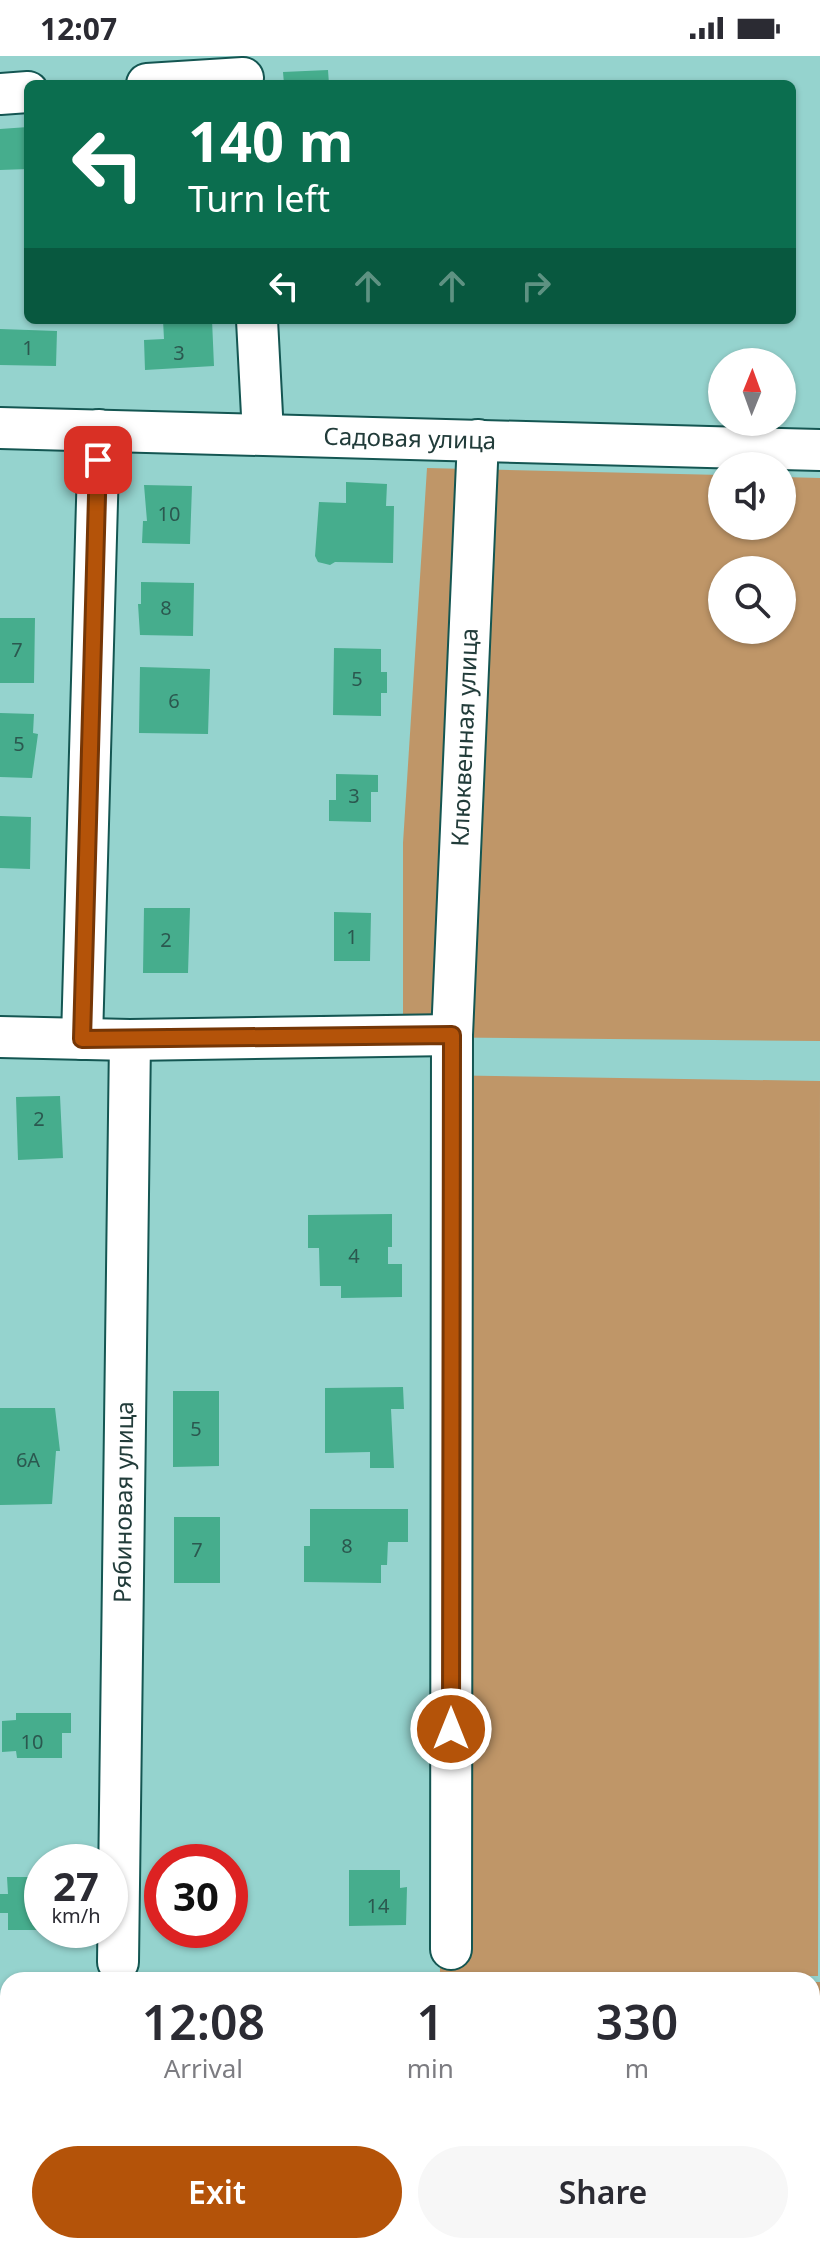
<!DOCTYPE html>
<html lang="en">
<head>
<meta charset="utf-8">
<style>
  :root { --surface:#fff; --page:#f7f7f7; --text:#2b2b33; --muted:#7c7c81; --accent:#b45309 }
  body { margin:0; font-family:"Noto Sans",sans-serif; background:var(--page); color:var(--text); height:100vh; display:flex; flex-direction:column; font-size:30px; white-space:nowrap }
  * { box-sizing:border-box; margin:0 }
  p { font-size:26px; color:var(--muted) }
  .icon { flex:none; width:44px; height:44px; fill:none; stroke:currentColor; stroke-width:2; stroke-linecap:round; stroke-linejoin:round }
  .map { position:relative; flex:1; overflow:hidden }
  .details { position:absolute; left:0px; top:1916px; width:820px; height:282px; display:flex; flex-direction:column; background:var(--surface); border-radius:24px 24px 0 0; box-shadow:0 2px 6px #0004 }
  .details>* { flex:none }
  .top-card { position:absolute; left:24px; top:24px; width:772px; height:244px; border-radius:12px; box-shadow:0 2px 6px #0004; background:#0b6e4f; color:#fff; overflow:hidden }
  .needle { width:52px; rotate:1deg }
  .fabs { position:absolute; left:708px; top:292px; display:grid; gap:16px }
  .fabs a { display:grid; place-items:center; width:88px; height:88px; border-radius:50%; background:var(--surface); box-shadow:0 2px 6px #0004; font-size:40px }
  .speed { position:absolute; left:24px; top:1788px; display:flex; gap:16px; font-size:40px; font-weight:700; text-align:center }
  .speed>* { display:grid; place-content:center; width:104px; height:104px; border-radius:50%; background:var(--surface); box-shadow:0 2px 6px #0004; line-height:1 }
  .speed small { font-size:20px; font-weight:400 }
  .speed .limit { border:12px solid #d22; background:#fff; color:#111 }
  .pin { position:absolute; display:grid; place-items:center; width:68px; height:68px; color:#fff; margin:-34px; border-radius:16px; box-shadow:0 4px 12px #0006 }
  .me { position:absolute; width:88px; margin:-44px; rotate:0deg; stroke-linejoin:round; filter:drop-shadow(0 0 6px #0008) }
  .turn { display:flex; align-items:center; gap:28px; height:168px; padding:0 32px; font-size:36px }
  .turn .icon { width:104px; height:104px; stroke-width:2.5 }
  .turn b { display:block; font-size:56px; line-height:68px }
  .lanes { display:flex; align-items:center; height:76px; padding:0 32px; background:#0003; justify-content:center; gap:40px; direction:ltr }
  .lanes .off { opacity:.35 }
  .eta { display:flex; justify-content:space-evenly; align-items:center; height:136px; text-align:center }
  .eta b { font-size:48px; font-weight:600; line-height:56px }
  .cta { display:flex; gap:16px; margin-top:auto; padding:16px 32px }
  .cta a { flex:1; height:92px; border-radius:48px; background:var(--accent); color:#fff; font-size:32px; font-weight:600; line-height:92px; text-align:center }
  .cta a+a { background:var(--page); color:var(--text) }
  .status { display:flex; justify-content:space-between; align-items:center; height:56px; padding:0 40px; background:var(--surface); direction:ltr }
  .status svg { height:22px; fill:currentColor }
  .map>svg:first-child { display:block }
  .green { fill:#bf9668; fill-rule:evenodd }
  .building { fill:#46ad8d }
  .lines { fill:none; stroke-linecap:round; stroke-linejoin:round }
  .minor-casing { stroke:#145652; stroke-width:44 }
  .minor { stroke:#fff; stroke-width:40 }
  .route-casing { stroke:#753606; stroke-width:20 }
  .route { stroke:#b45309; stroke-width:14 }
  .labels { text-anchor:middle; stroke-width:6; stroke-linejoin:round; paint-order:stroke }
  .number-label { font-size:20px; fill:#2b584f }
  .street-label { font-size:24px; fill:#223c3a; stroke:#cfedea }
</style>
</head>
<body>
<div class="status"><b>12:07</b><svg viewBox="0 0 49 12"><path d="M0 12V9h3v3zM5 12V6h3v6zM10 12V3h3v9zM15 12V0h3v12zM26 1h20v11H26zM47 4h2v5h-2z"/></svg></div>
<div class="map">
<svg width="820" height="2197" viewBox="0 0 820 2197">
  <rect width="100%" height="100%" fill="#95d3ce"/>
  <path class="green" d="M427,412L722,419V470H782V421L820,422V985L403,981V787ZM722,514H782V574H722Z
    M434,1019L820,1025L818,1920H440Z
    M812,1926H820V2197H565L564,2190H812Z"/>
  <path class="building" d="M328,14L329,28H284L283,16Z
    M28,71V113L0,114V73Z
    M163,264H212L214,310L145,314L144,284L164,283Z
    M0,273L57,275L56,310L0,309Z
    M346,426L387,428L386,450H394L393,507L335,506L330,509L318,506L315,500L319,446L346,447Z
    M144,429L192,430L190,488L142,487L143,465H147Z
    M141,526L194,527L193,580L140,579L138,548H141Z
    M0,562H35L34,627H0Z
    M334,592L381,593V616H387V637H381V660L333,659Z
    M140,611L210,613L208,678L139,677Z
    M0,657L34,658L33,677L38,678L32,722L0,721Z
    M336,718L378,719V736H371V766L329,765V744H336Z
    M0,760L31,761L30,813L0,812Z
    M144,852H190L188,917H143Z
    M334,856L371,857L370,905H334Z
    M60,1040L63,1102L18,1104L16,1041Z
    M392,1158V1191H388V1208H402V1241L341,1242V1230H320L319,1192H308V1159Z
    M403,1331L404,1353H391L394,1412H370V1396L325,1397V1332Z
    M173,1335H219V1410L173,1411Z
    M0,1352H55L60,1395H56L52,1448L0,1449Z
    M310,1453H408V1486H388L387,1509H381V1527L304,1526V1490H310Z
    M174,1461H220V1527H174Z
    M16,1657H71V1677H62V1702H17L16,1695L2,1696V1665L16,1664Z
    M349,1814H400V1832L407,1831L406,1869L349,1870Z
    M7,1821H42V1874H8V1857H0V1838H8Z"/>
  <g class="lines">
    <g class="minor-casing">
      <g id="minor">
        <path d="M147,28L243,22"/>
        <path d="M0,38L28,36"/>
        <path d="M257,264L263,378"/>
        <path id="s1" d="M0,372L820,394"/>
        <path d="M0,981L130,984L452,979"/>
        <path d="M82,983L99,374"/>
        <path id="s2" d="M451,1893L452,979L478,384"/>
        <path id="s3" d="M118,1906L130,984"/>
      </g>
    </g>
    <use href="#minor" class="minor"/>
  </g>
  <g class="lines">
    <g class="route-casing">
      <path id="route" d="M98,404L82,983L452,979L451,1673"/>
    </g>
    <use href="#route" class="route"/>
  </g>
  <g class="labels">
    <g class="number-label">
      <text x="28" y="299">1</text>
      <text x="179" y="304">3</text>
      <text x="169" y="465">10</text>
      <text x="166" y="559">8</text>
      <text x="17" y="601">7</text>
      <text x="357" y="630">5</text>
      <text x="174" y="652">6</text>
      <text x="19" y="695">5</text>
      <text x="354" y="747">3</text>
      <text x="352" y="888">1</text>
      <text x="166" y="891">2</text>
      <text x="39" y="1070">2</text>
      <text x="354" y="1207">4</text>
      <text x="196" y="1380">5</text>
      <text x="28" y="1411">6А</text>
      <text x="347" y="1497">8</text>
      <text x="197" y="1501">7</text>
      <text x="32" y="1693">10</text>
      <text x="378" y="1857">14</text>
    </g>
    <g class="street-label">
      <text dy="8" stroke="none"><textPath href="#s1" startOffset="410">Садовая улица</textPath></text>
      <text dy="8" stroke="none"><textPath href="#s2" startOffset="1212">Клюквенная улица</textPath></text>
      <text dy="8" stroke="none"><textPath href="#s3" startOffset="460">Рябиновая улица</textPath></text>
    </g>
  </g>
</svg>
<div class="fabs">
<a><svg class="needle" viewBox="-14 -14 28 28"><path d="M0-13l5 13h-10z" fill="#e53935"/><path d="M0 13l5-13h-10z" fill="#7c7c81"/></svg></a>
<a><svg class="icon" aria-label="sound" viewBox="0 0 24 24"><path d="M4 9h4l5-4v14l-5-4H4zM17 9q2 3 0 6"/></svg></a>
<a><svg class="icon" aria-label="search" viewBox="0 0 24 24"><circle cx="10" cy="10" r="6"/><path d="M15 15l6 6"/></svg></a>
</div>
<div class="speed"><div>27<small>km/h</small></div><div class="limit">30</div></div>
<div class="pin" style="left:98px;top:404px;background:#d93025"><svg class="icon" aria-label="arrive" viewBox="0 0 24 24"><path d="M6 21V4h12l-3 4 3 4H6"/></svg></div>
<svg class="me" style="left:451px;top:1673px" viewBox="-20 -20 40 40"><circle r="17" fill="#b45309" stroke="#fff" stroke-width="3"/><path d="M0-11L8 9 0 5-8 9z" fill="#fff"/></svg>
<div class="top-card">
<div class="turn"><svg class="icon" aria-label="left" viewBox="0 0 24 24"><path d="M17 20v-9H6M10 6l-5 5 5 5"/></svg><div><b>140 m</b>Turn left</div></div>
<div class="lanes"><svg class="icon" aria-label="left" viewBox="0 0 24 24"><path d="M17 20v-9H6M10 6l-5 5 5 5"/></svg><svg class="icon off" aria-label="ahead" viewBox="0 0 24 24"><path d="M12 20V5M6 11l6-6 6 6"/></svg><svg class="icon off" aria-label="ahead" viewBox="0 0 24 24"><path d="M12 20V5M6 11l6-6 6 6"/></svg><svg class="icon off" aria-label="right" viewBox="0 0 24 24"><path d="M7 20v-9h11M14 6l5 5-5 5"/></svg></div>
</div>
<section class="details">
<div class="eta">
<div><b>12:08</b><p>Arrival</p></div>
<div><b>1</b><p>min</p></div>
<div><b>330</b><p>m</p></div>
</div>
<div class="cta"><a>Exit</a><a>Share</a></div>
</section>
</div>
</body>
</html>
